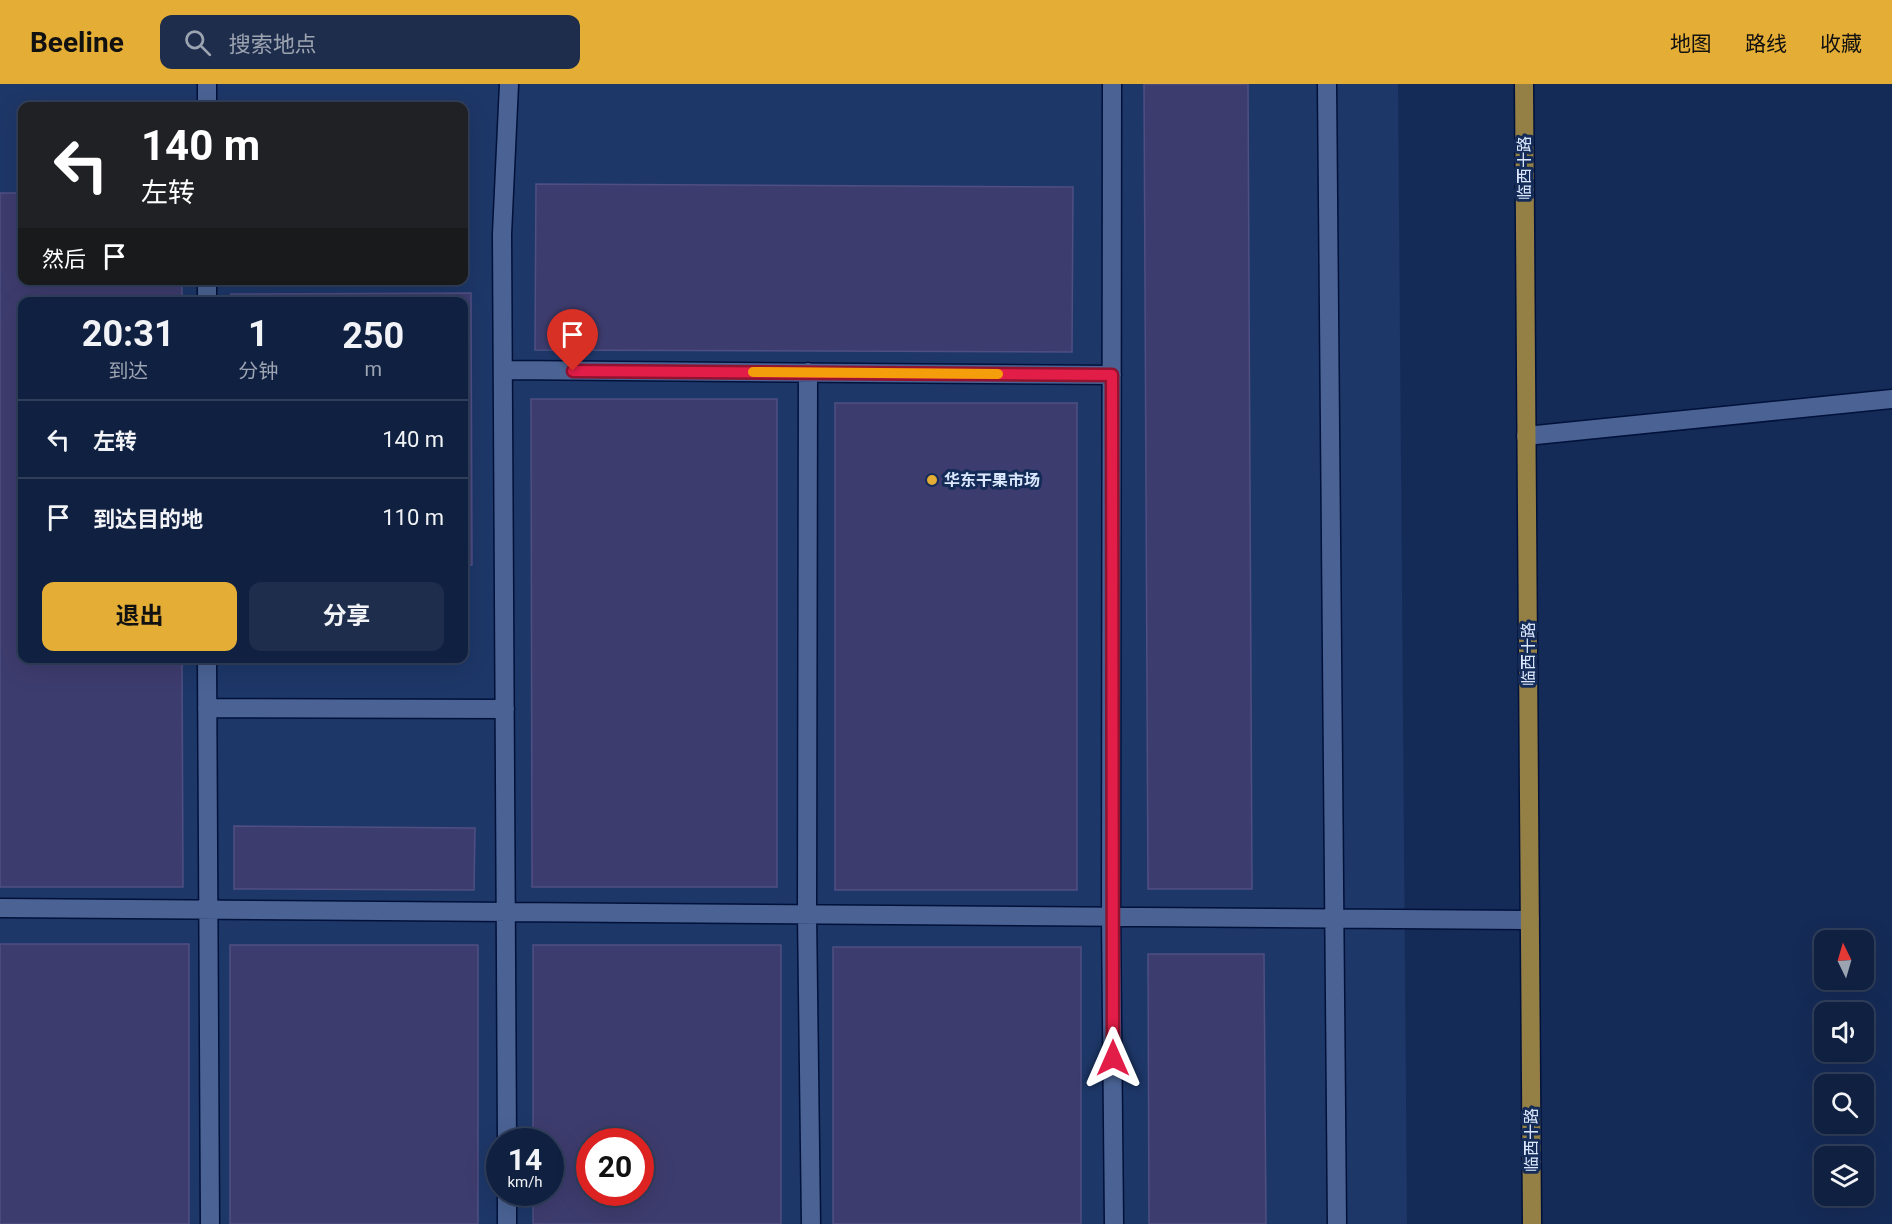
<!DOCTYPE html>
<html lang="zh">
<head>
<meta charset="utf-8">
<style>
  :root { --surface:#102041; --page:#1e2d4c; --text:#f1f3f6; --muted:#9ca3b1; --line:#303e5a; --accent:#e4ad35 }
  body { margin:0; font-family:Roboto,"Noto Sans SC",sans-serif; background:var(--page); color:var(--text); height:100vh; display:flex; flex-direction:column; font-size:22px; white-space:nowrap }
  * { box-sizing:border-box; margin:0 }
  p { font-size:20px; color:var(--muted) }
  .icon { flex:none; width:33px; height:33px; fill:none; stroke:currentColor; stroke-width:2; stroke-linecap:round; stroke-linejoin:round }
  .map { position:relative; flex:1; overflow:hidden }
  .side { position:absolute; left:18px; top:213px; width:450px; height:366px; display:flex; flex-direction:column; background:var(--surface); border-radius:12px; box-shadow:0 6px 24px #0002,0 0 0 2px var(--line) }
  .side>* { flex:none }
  .hud { position:absolute; left:18px; top:18px; width:450px; height:183px; border-radius:12px; box-shadow:0 6px 24px #0002,0 0 0 2px var(--line); background:#202124; color:#fff; overflow:hidden }
  .needle { width:39px; rotate:355deg }
  .buttons { position:absolute; left:1814px; top:846px; display:grid; gap:12px }
  .buttons a { display:grid; place-items:center; width:60px; height:60px; border-radius:12px; background:var(--surface); box-shadow:0 6px 24px #0002,0 0 0 2px var(--line); font-size:30px }
  .speed { position:absolute; left:486px; top:1044px; display:flex; gap:12px; font-size:30px; font-weight:700; text-align:center }
  .speed>* { display:grid; place-content:center; width:78px; height:78px; border-radius:50%; background:var(--surface); box-shadow:0 6px 24px #0002,0 0 0 2px var(--line); line-height:1 }
  .speed small { font-size:15px; font-weight:400 }
  .speed .limit { border:9px solid #d22; background:#fff; color:#111 }
  .pin { position:absolute; display:grid; place-items:center; width:51px; height:51px; color:#fff; margin:-62px -26px; border-radius:50% 50% 50% 0; rotate:-45deg; box-shadow:0 0 6px #0007 }
  .pin .icon { rotate:45deg }
  .me { position:absolute; width:66px; margin:-33px; rotate:0deg; stroke-linejoin:round; filter:drop-shadow(0 0 4px #0008) }
  .turn { display:flex; align-items:center; gap:21px; height:126px; padding:0 24px; font-size:27px }
  .turn .icon { width:78px; height:78px; stroke-width:2.5 }
  .turn b { display:block; font-size:42px; line-height:51px }
  .then { display:flex; align-items:center; height:57px; padding:0 24px; background:#0003; gap:12px; font-size:22px }
  .eta { display:flex; justify-content:space-evenly; align-items:center; height:102px; text-align:center }
  .eta b { font-size:36px; font-weight:700; line-height:42px }
  .action { display:flex; gap:12px; margin-top:auto; padding:12px 24px }
  .action a { flex:1; height:69px; border-radius:12px; background:var(--accent); color:#111; font-size:24px; font-weight:700; line-height:69px; text-align:center }
  .action a+a { background:var(--page); color:var(--text) }
  ul { padding:0; list-style:none }
  li { display:flex; align-items:center; gap:18px; height:78px; padding:0 24px; border-top:2px solid var(--line) }
  li div { flex:1 }
  li b { display:block; font-size:22px }
  li em { font-style:normal }
  header { display:flex; align-items:center; gap:36px; box-sizing:border-box; height:84px; padding:0 30px; background:var(--accent); color:#111 }
  header strong { font-size:28px }
  nav { display:flex; gap:33px; margin-inline-start:auto; font-size:21px }
  .search { width:420px; height:54px; background:var(--page); display:flex; align-items:center; gap:15px; box-sizing:border-box; padding:0 21px; border-radius:12px; color:var(--muted); font-size:22px }
  .map>svg:first-child { display:block }
  .built { fill:#1d3768; fill-rule:evenodd }
  .building { fill:#3d3c6e; stroke:#4f4f83; stroke-width:1.5; fill-rule:evenodd }
  .lines { fill:none; stroke-linecap:round; stroke-linejoin:round }
  .minor-casing { stroke:#01113a; stroke-width:21 }
  .major-casing { stroke:#01113a; stroke-width:21 }
  .minor { stroke:#4a6394; stroke-width:18 }
  .major { stroke:#947f44; stroke-width:18 }
  .route-casing { stroke:#92132f; stroke-width:15 }
  .route { stroke:#e11d48; stroke-width:10 }
  .slow { stroke:#f59e0b; stroke-width:10 }
  .poi-dot { fill:#e4ad35; stroke:#152b57; stroke-width:2 }
  .labels { text-anchor:middle; stroke-width:6; stroke-linejoin:round; paint-order:stroke }
  .street-label { font-size:16px; fill:#dae7fd; stroke:#152b57 }
  .poi-label { font-size:16px; font-weight:bold; fill:#dae7fd; stroke:#152b57; text-anchor:start }
</style>
</head>
<body>
<header>
<strong>Beeline</strong>
<div class="search"><svg class="icon" aria-label="search" viewBox="0 0 24 24"><circle cx="10" cy="10" r="6"/><path d="M15 15l6 6"/></svg>搜索地点</div>
<nav><a>地图</a><a>路线</a><a>收藏</a></nav>
</header>
<div class="map">
<svg width="1892" height="1140" viewBox="0 0 1892 1140">
  <rect width="100%" height="100%" fill="#152b57"/>
  <path class="built" d="M0,0H1398L1407,1140H0ZM22,22H464V196H22ZM22,218H464V574H22ZM500,1058H550V1108H500ZM590,1058H640V1108H590Z"/>
  <path class="building" d="M1144,0H1248L1252,805H1148Z
    M536,100L1073,103L1072,268L535,266Z
    M0,109H22V196H182V218H22V574H182L183,803H0Z
    M471,209L472,481H464V218H231V210Z
    M531,315H777V803H532Z
    M835,319H1077V806H835Z
    M234,742L475,744L474,806L234,805Z
    M0,860H189V1140H0Z
    M230,861H478V1140H230Z
    M533,861H781V1140H533V1108H550V1058H533ZM590,1058H640V1108H590Z
    M833,863H1081V1140H833Z
    M1148,870H1264L1266,1140H1149Z"/>
  <g class="lines">
    <g class="minor-casing">
      <path id="minor" d="M207,0V22
        M1112,0L1111,833L1114,1140
        M1327,0L1337,1140
        M207,196V218
        M503,286L1112,291
        M808,288L807,830L811,1140
        M1526,352L1892,315
        M207,574L210,1140
        M207,624L505,625
        M0,824L1530,836
        M507,1058L502,150L509,0
        M507,1108V1140"/>
    </g>
    <g class="major-casing">
      <path id="major" d="M1524,0L1532,1140"/>
    </g>
    <use href="#minor" class="minor"/>
    <use href="#major" class="major"/>
  </g>
  <g class="lines">
    <g class="route-casing">
      <path id="route" d="M573,287L1112,291L1113,974"/>
    </g>
    <use href="#route" class="route"/>
    <path class="slow" d="M753,288L998,290"/>
  </g>
  <circle class="poi-dot" cx="932" cy="396" r="6"/>
  <g class="labels">
    <g class="street-label">
      <text transform="translate(1524 84) rotate(-90)" y="6">临西十路</text>
      <text transform="translate(1528 570) rotate(-90)" y="6">临西十路</text>
      <text transform="translate(1531 1056) rotate(-90)" y="6">临西十路</text>
    </g>
    <g class="poi-label">
      <text x="944" y="402">华东干果市场</text>
    </g>
  </g>
</svg>
<div class="buttons">
<a><svg class="needle" viewBox="-14 -14 28 28"><path d="M0-13l5 13h-10z" fill="#e53935"/><path d="M0 13l5-13h-10z" fill="#9ca3b1"/></svg></a>
<a><svg class="icon" aria-label="sound" viewBox="0 0 24 24"><path d="M4 9h4l5-4v14l-5-4H4zM17 9q2 3 0 6"/></svg></a>
<a><svg class="icon" aria-label="search" viewBox="0 0 24 24"><circle cx="10" cy="10" r="6"/><path d="M15 15l6 6"/></svg></a>
<a><svg class="icon" aria-label="layers" viewBox="0 0 24 24"><path d="M12 4l9 5-9 5-9-5zM3 14l9 5 9-5"/></svg></a>
</div>
<div class="speed"><div>14<small>km/h</small></div><div class="limit">20</div></div>
<div class="pin" style="left:573px;top:287px;background:#d93025"><svg class="icon" aria-label="arrive" viewBox="0 0 24 24"><path d="M6 21V4h12l-3 4 3 4H6"/></svg></div>
<svg class="me" style="left:1113px;top:974px" viewBox="-20 -20 40 40"><path d="M0-17L14 15 0 8-14 15z" fill="#e11d48" stroke="#fff" stroke-width="4"/></svg>
<div class="hud">
<div class="turn"><svg class="icon" aria-label="left" viewBox="0 0 24 24"><path d="M17 20v-9H6M10 6l-5 5 5 5"/></svg><div><b>140 m</b>左转</div></div>
<div class="then">然后<svg class="icon" aria-label="arrive" viewBox="0 0 24 24"><path d="M6 21V4h12l-3 4 3 4H6"/></svg></div>
</div>
<section class="side">
<div class="eta">
<div><b>20:31</b><p>到达</p></div>
<div><b>1</b><p>分钟</p></div>
<div><b>250</b><p>m</p></div>
</div>
<ul>
<li><svg class="icon" aria-label="left" viewBox="0 0 24 24"><path d="M17 20v-9H6M10 6l-5 5 5 5"/></svg><div><b>左转</b></div><em>140 m</em></li>
<li><svg class="icon" aria-label="arrive" viewBox="0 0 24 24"><path d="M6 21V4h12l-3 4 3 4H6"/></svg><div><b>到达目的地</b></div><em>110 m</em></li>
</ul>
<div class="action"><a>退出</a><a>分享</a></div>
</section>
</div>
</body>
</html>
